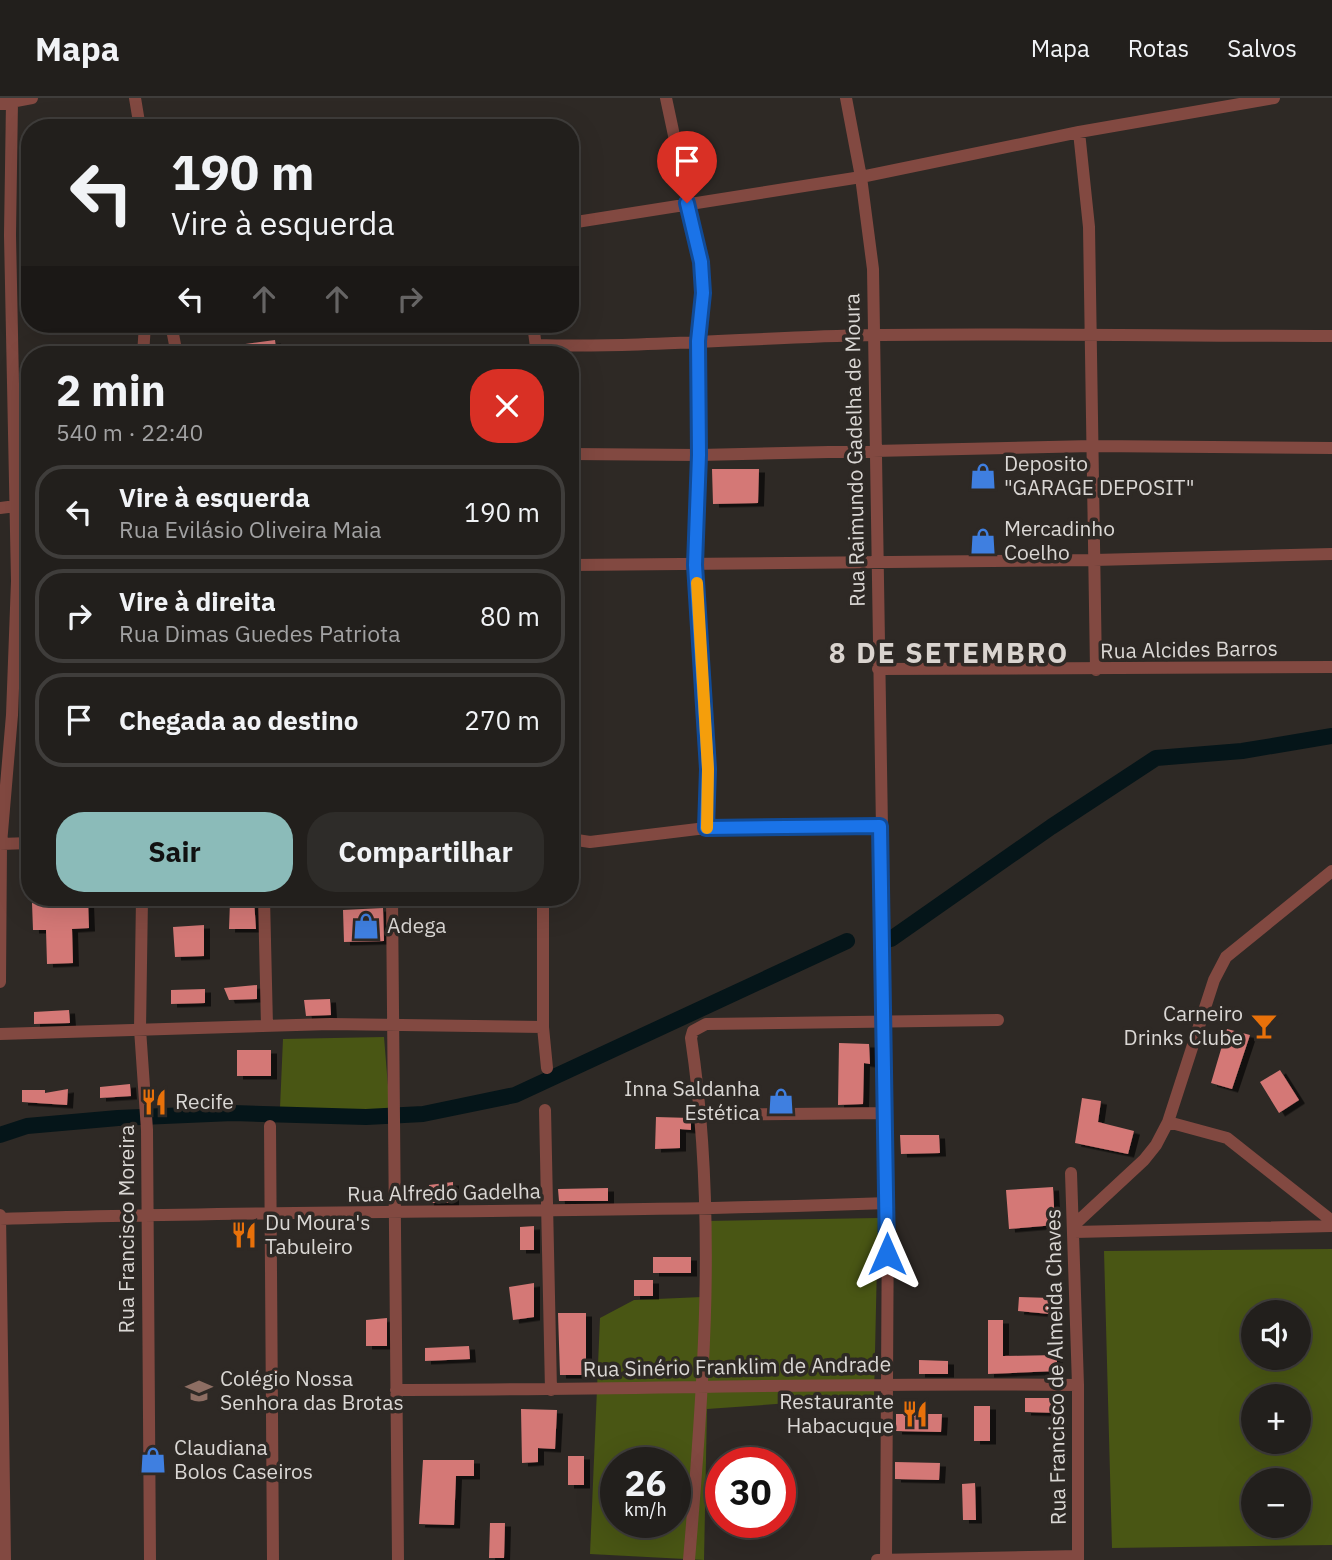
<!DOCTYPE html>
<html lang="pt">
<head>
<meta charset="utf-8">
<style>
  :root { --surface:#221f1c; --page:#2e2c29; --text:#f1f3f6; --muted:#a2a2a3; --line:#3f3d3b; --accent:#8bbbb9 }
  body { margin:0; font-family:"IBM Plex Sans",sans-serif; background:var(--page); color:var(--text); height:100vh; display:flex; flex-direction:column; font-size:26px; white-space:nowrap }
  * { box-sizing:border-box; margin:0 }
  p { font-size:23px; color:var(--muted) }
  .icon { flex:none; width:38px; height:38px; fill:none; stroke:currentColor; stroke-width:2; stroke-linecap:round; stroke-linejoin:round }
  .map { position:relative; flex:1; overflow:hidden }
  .sheet { position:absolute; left:21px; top:248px; width:558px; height:560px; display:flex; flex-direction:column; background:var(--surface); border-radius:28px; box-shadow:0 7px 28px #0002,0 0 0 2px var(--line) }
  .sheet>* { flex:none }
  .top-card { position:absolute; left:21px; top:21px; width:558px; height:214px; border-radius:28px; box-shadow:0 7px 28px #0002,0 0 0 2px var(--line); background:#221f1c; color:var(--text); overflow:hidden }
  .buttons { position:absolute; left:1241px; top:1202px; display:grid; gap:14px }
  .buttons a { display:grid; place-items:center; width:70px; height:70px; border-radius:50%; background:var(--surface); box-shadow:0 7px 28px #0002,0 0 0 2px var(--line); font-size:35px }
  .speed { position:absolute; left:600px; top:1349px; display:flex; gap:14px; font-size:35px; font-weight:700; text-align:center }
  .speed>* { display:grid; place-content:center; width:91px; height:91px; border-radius:50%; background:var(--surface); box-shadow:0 7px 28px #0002,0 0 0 2px var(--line); line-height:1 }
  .speed small { font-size:18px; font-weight:400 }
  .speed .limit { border:10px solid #d22; background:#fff; color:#111 }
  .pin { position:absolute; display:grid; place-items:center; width:60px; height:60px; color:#fff; margin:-72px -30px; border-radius:50% 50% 50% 0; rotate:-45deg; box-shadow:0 0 7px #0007 }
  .pin .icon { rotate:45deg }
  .me { position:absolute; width:77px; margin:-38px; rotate:0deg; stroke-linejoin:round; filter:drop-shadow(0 0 5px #0008) }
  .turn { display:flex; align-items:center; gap:24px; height:147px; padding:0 35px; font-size:32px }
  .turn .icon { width:91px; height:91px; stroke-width:2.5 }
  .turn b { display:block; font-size:49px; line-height:60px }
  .lanes { display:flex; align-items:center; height:66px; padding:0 35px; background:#0003; justify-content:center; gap:35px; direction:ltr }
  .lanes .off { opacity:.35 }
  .round { display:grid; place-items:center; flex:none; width:74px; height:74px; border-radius:28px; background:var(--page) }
  .overview { display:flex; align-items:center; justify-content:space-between; height:119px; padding:0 35px }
  h1 { font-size:42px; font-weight:700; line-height:52px }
  .action { display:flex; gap:14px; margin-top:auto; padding:14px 35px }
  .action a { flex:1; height:80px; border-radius:28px; background:var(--accent); color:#111; font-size:28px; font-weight:700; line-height:80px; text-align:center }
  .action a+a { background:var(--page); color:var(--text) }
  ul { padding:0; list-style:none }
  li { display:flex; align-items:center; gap:21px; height:94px; margin:0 14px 10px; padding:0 21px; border:4px solid var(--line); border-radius:28px }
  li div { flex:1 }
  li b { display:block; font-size:26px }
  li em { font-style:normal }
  header { display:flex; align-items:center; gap:42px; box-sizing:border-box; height:98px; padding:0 35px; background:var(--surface); border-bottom:2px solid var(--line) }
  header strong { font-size:33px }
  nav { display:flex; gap:38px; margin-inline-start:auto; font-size:24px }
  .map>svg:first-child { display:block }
  .green { fill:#495614; fill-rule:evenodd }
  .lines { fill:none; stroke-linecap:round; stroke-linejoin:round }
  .canal { stroke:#051519; stroke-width:16 }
  .building { fill:#d47876; filter:url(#shadow) }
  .street { stroke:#824941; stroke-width:12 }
  .route-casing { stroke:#114b97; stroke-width:18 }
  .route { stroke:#1a73e8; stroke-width:12 }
  .slow { stroke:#f59e0b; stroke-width:12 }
  .labels { text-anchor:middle; stroke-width:7; stroke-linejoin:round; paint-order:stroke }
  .street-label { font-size:21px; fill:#dad7d4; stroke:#2e2925 }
  .poi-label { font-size:21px; fill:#dad7d4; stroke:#2e2925; text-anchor:start }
  .district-label { font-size:28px; font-weight:bold; letter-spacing:2px; fill:#dad4cf; stroke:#2e2925 }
</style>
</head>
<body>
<header>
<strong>Mapa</strong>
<nav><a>Mapa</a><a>Rotas</a><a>Salvos</a></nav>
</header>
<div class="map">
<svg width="1332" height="1462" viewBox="0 0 1332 1462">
  <defs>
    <filter id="shadow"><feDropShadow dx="6" dy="3.5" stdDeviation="0" flood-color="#0009"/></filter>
  </defs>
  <rect width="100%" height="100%" fill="#2e2925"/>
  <path class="green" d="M384,939L390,1013L280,1010L283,941Z
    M878,1120L874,1299L707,1311L704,1462L590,1456L600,1220L634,1202L702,1199L705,1123ZM616,1365H676V1424H616Z
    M1332,1151V1447L1112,1450L1104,1153ZM1298,1214V1260H1253V1214ZM1298,1298V1344H1253V1298ZM1298,1382V1428H1253V1382Z"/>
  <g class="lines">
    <path class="canal" d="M891,841L1051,729L1156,660L1242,653L1332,638
      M0,1037L27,1028L118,1020L233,1015L366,1019L423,1016L515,997L847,843"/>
  </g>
  <path class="building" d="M275,242L277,257H217V250Z
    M712,371H759L758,405L713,406Z
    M254,802L256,831H229L230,804Z
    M88,803L89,830L72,831L73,865L47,866L46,832H33L32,805Z
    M383,810L384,843L344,844L343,812Z
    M204,827V858L175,859L173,829Z
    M257,887V901L229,902L224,890Z
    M205,891V905L171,906V892Z
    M330,901L331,917L306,918L304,902Z
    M69,912L70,925L34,926V914Z
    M1227,931L1250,937L1232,991L1211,985Z
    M839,945L869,946L870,966L864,965L863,1006L838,1007Z
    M237,952H271V978H237Z
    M1280,972L1299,1002L1279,1015L1260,984Z
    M130,986L131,998L100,1000V989Z
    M68,991L67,1007L22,1004V992H45V995Z
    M1082,1000L1101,1003L1098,1024L1134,1033L1128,1056L1075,1045Z
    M656,1019L691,1020V1032L680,1031V1050L655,1051Z
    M900,1037H939L940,1055L901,1056Z
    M453,1084V1105H428L429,1087Z
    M1053,1089L1055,1127L1009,1131L1006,1092Z
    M608,1090V1103H559L558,1091Z
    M534,1128V1152H520V1129Z
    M653,1159H691V1175H653Z
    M634,1182H653V1198H634Z
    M534,1185V1219L513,1222L509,1189Z
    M1019,1199L1051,1200L1050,1216L1018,1213Z
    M558,1215H586V1277H560Z
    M387,1220V1248H366V1222Z
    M988,1222H1003V1258L1057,1257V1273L988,1276Z
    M469,1248L470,1261L425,1263V1250Z
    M919,1262L948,1263V1276H919Z
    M1025,1300H1059V1315L1025,1314Z
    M974,1308H990V1343H974Z
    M521,1311L557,1312L555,1351L538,1350V1364L522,1365Z
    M896,1316H942L941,1334L896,1333Z
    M568,1358H584V1387H568Z
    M423,1362H474V1378H456L454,1427L419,1426Z
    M895,1364L940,1365L939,1382L895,1381Z
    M975,1385L976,1422H963L962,1386Z
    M490,1425H505L504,1460H489Z"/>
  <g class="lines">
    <path class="street" d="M135,0L140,30
      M666,0L701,164L703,196L698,243L699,357L696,467L708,671L706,730
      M846,0L861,79L873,171L888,1105L886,1462
      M0,6L32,0
      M1079,34L1089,129L1096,572
      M570,125L861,79L1079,34L1274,0
      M171,226L177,257
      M533,226L537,257
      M537,247C648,250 759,239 870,237C1024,235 1178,238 1332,238
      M143,257L145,226
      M570,356L699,357L1092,348L1332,350
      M0,410L16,408
      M570,467L1094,462L1332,456
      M878,571L1332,569
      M570,741L590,744L706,730L880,728
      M0,746L30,745
      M142,800L140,931L147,1032L150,1462
      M264,800L267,928
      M392,800L398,1462
      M543,800V929L547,970
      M0,884L1,746L12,617L17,483L10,137L12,3
      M0,936L330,926L543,929
      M545,1012L551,1292
      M703,1017L886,1015
      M1168,1024L1227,1040L1332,1123
      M270,1028L273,1462
      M1071,1075L1078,1287V1462
      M0,1117L5,1462
      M0,1121C296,1111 592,1116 888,1105
      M1074,1127L1144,1062L1156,1047L1168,1024L1214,882L1226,859L1332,773
      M1074,1134L1332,1128
      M396,1292C624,1292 851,1284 1078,1287
      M689,1462C704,1287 717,1114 691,940L693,933L706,926L998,922
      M877,1462L1078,1458"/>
  </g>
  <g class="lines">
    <g class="route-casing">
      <path id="route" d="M687,105L701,164L703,195L698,243L699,357L695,467L708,671L706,730L880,728L887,1156"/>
    </g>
    <use href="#route" class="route"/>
    <path class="slow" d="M697,485L708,671L707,730"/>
  </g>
  <defs>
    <g id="shop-bare" transform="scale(2.1)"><path d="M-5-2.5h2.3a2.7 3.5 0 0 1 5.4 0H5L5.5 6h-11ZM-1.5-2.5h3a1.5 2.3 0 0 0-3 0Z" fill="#3f7fe0" stroke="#2e2925" stroke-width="2.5" paint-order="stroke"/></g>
    <g id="bar-bare" transform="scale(2.1)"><path d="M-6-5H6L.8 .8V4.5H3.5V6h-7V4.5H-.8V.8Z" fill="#e8710a" stroke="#2e2925" stroke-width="2.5" paint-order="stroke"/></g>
    <g id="restaurant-bare" transform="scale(2.1)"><path d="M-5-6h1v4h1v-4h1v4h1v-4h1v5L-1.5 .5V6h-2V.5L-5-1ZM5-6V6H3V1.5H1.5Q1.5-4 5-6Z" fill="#e8710a" stroke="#2e2925" stroke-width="2.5" paint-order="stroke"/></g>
    <g id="school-bare" transform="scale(2.1)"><path d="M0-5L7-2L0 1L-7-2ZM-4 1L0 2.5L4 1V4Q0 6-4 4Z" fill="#8d6e63" stroke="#2e2925" stroke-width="2.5" paint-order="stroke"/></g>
  </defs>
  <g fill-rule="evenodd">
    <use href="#shop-bare" x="983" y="378"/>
    <use href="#shop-bare" x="983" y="443"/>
    <use href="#shop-bare" x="366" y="828"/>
    <use href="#bar-bare" x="1264" y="928"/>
    <use href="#shop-bare" x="781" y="1003"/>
    <use href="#restaurant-bare" x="154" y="1004"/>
    <use href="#restaurant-bare" x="244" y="1137"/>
    <use href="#school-bare" x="199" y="1293"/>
    <use href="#restaurant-bare" x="915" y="1316"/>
    <use href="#shop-bare" x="153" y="1362"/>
  </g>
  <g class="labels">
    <g class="street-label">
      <text transform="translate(855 352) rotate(-91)" y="7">Rua Raimundo Gadelha de Moura</text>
      <text transform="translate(1189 552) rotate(-1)" y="7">Rua Alcides Barros</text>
      <text transform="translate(444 1095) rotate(-1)" y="7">Rua Alfredo Gadelha</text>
      <text transform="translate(127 1131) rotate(-90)" y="7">Rua Francisco Moreira</text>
      <text transform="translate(737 1269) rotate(-1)" y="7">Rua Sinério Franklim de Andrade</text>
      <text transform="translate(1056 1269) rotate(-91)" y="7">Rua Francisco de Almeida Chaves</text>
    </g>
    <g class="poi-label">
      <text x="1004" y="373">Deposito<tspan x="1004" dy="24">"GARAGE DEPOSIT"</tspan></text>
      <text x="1004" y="438">Mercadinho<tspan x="1004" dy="24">Coelho</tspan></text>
      <text x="387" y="835">Adega</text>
      <text x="1243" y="923" text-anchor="end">Carneiro<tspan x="1243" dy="24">Drinks Clube</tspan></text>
      <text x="760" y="998" text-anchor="end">Inna Saldanha<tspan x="760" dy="24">Estética</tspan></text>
      <text x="175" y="1011">Recife</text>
      <text x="265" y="1132">Du Moura's<tspan x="265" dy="24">Tabuleiro</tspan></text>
      <text x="220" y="1288">Colégio Nossa<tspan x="220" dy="24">Senhora das Brotas</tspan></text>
      <text x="894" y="1311" text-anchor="end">Restaurante<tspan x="894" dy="24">Habacuque</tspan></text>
      <text x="174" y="1357">Claudiana<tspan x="174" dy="24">Bolos Caseiros</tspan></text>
    </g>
    <g class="district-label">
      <text x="949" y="565">8 DE SETEMBRO</text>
    </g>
  </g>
</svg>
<div class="buttons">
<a><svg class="icon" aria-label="sound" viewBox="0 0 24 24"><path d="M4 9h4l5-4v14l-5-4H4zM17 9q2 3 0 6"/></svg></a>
<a>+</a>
<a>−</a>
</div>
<div class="speed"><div>26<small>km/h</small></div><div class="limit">30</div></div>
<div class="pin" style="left:687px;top:105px;background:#d93025"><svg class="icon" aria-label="arrive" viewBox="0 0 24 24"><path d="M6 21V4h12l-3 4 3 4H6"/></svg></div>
<svg class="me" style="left:887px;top:1156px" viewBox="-20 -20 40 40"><path d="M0-17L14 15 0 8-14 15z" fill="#1a73e8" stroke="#fff" stroke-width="4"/></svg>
<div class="top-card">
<div class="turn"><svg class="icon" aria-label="left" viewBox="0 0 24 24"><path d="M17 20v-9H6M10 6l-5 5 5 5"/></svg><div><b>190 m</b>Vire à esquerda</div></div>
<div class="lanes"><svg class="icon" aria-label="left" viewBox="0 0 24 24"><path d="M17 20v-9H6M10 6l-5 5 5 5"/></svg><svg class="icon off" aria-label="ahead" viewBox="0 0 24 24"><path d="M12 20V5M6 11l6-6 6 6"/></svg><svg class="icon off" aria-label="ahead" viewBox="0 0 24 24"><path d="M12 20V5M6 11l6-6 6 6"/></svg><svg class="icon off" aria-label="right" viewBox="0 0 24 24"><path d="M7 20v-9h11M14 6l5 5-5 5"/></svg></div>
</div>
<section class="sheet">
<div class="overview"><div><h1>2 min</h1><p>540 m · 22:40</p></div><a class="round" style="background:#d93025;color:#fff"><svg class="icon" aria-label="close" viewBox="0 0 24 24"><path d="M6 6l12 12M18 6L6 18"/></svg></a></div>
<ul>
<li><svg class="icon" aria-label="left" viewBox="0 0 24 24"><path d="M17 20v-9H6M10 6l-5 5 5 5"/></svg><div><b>Vire à esquerda</b><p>Rua Evilásio Oliveira Maia</p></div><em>190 m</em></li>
<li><svg class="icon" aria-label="right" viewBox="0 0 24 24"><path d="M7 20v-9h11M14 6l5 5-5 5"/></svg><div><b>Vire à direita</b><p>Rua Dimas Guedes Patriota</p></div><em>80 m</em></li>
<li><svg class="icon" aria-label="arrive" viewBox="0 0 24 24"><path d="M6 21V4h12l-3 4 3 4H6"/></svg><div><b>Chegada ao destino</b></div><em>270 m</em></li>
</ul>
<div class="action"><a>Sair</a><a>Compartilhar</a></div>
</section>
</div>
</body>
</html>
